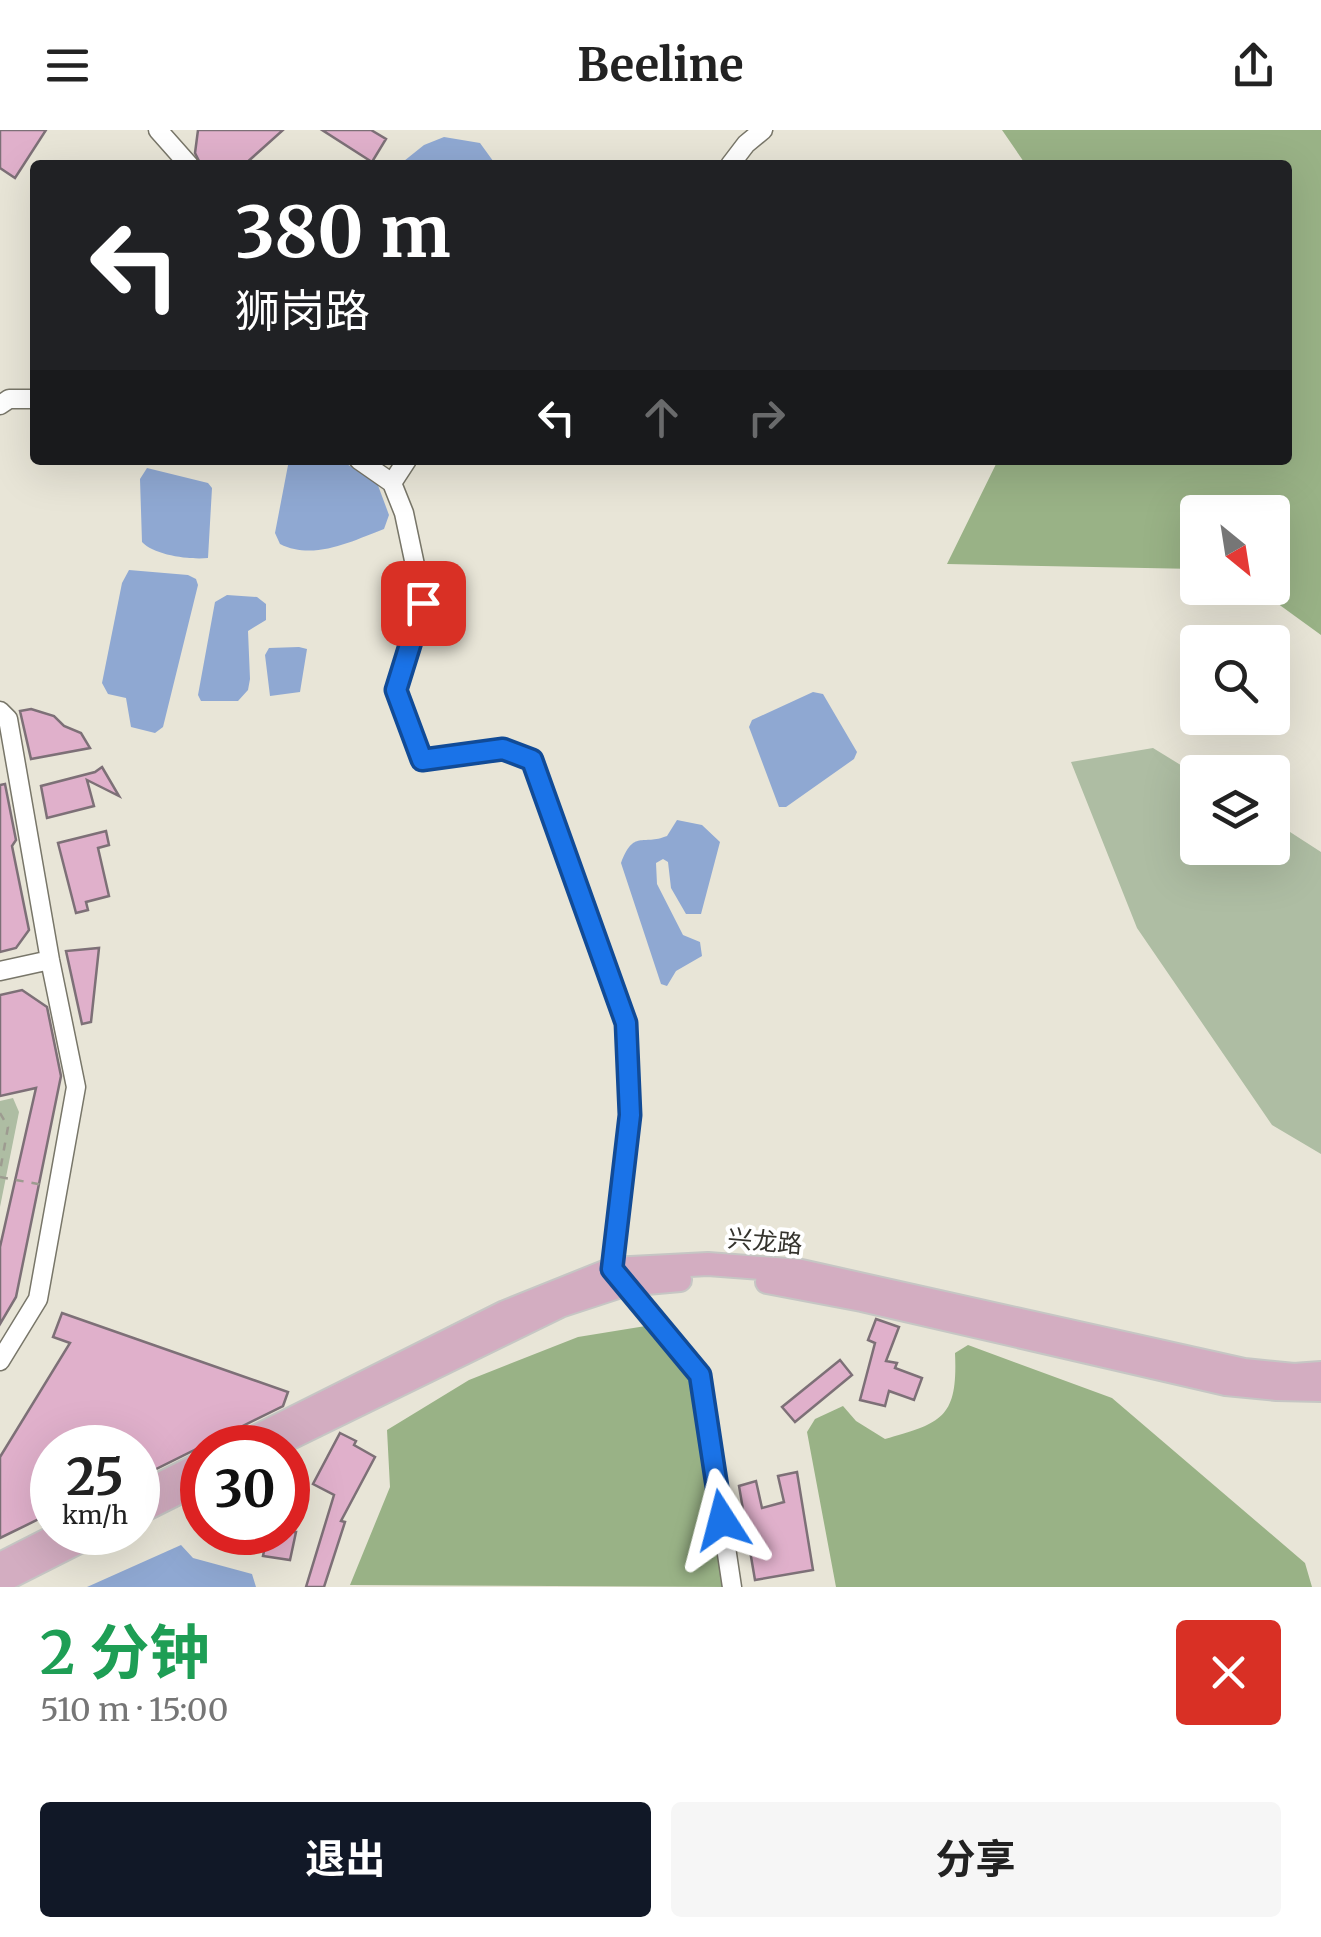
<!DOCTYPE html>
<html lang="zh">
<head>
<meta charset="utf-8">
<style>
  :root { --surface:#fff; --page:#f6f6f6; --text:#222; --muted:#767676; --accent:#111827 }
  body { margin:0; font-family:Merriweather,"Noto Sans SC",serif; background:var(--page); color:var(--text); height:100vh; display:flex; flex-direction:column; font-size:38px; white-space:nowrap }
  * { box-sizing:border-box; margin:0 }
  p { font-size:32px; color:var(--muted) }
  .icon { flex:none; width:55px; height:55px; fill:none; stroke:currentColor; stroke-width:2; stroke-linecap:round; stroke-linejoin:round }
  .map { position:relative; height:1457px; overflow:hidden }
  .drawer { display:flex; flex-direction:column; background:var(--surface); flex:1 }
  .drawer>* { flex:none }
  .top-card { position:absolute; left:30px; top:30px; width:1262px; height:305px; border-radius:10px; box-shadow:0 10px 40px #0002; background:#202124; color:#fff; overflow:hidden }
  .needle { width:65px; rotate:150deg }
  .tools { position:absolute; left:1180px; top:365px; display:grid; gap:20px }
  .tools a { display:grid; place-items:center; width:110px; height:110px; border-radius:10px; background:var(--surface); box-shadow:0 10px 40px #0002; font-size:50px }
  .speed { position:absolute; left:30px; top:1295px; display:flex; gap:20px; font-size:50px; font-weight:700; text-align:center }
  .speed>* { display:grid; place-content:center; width:130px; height:130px; border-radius:50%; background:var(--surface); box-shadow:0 10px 40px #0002; line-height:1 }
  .speed small { font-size:25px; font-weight:400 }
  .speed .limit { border:15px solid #d22; background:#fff; color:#111 }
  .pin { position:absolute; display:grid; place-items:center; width:85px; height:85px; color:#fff; margin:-42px; border-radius:20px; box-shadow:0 5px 15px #0006 }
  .me { position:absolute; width:110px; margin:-55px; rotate:351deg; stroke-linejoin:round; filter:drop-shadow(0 0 8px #0008) }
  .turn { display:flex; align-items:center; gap:35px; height:210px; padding:0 40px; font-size:45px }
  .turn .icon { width:130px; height:130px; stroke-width:2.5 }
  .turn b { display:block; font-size:70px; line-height:85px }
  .lanes { display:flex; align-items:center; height:95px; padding:0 40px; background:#0003; justify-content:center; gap:50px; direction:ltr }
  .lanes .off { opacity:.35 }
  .round { display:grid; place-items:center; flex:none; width:105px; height:105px; border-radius:10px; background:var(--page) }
  .head { display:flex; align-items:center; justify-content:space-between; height:170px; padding:0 40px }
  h1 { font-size:60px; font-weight:700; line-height:75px; color:#1e9e55 }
  .primary-button { display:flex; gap:20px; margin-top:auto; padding:20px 40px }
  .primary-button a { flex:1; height:115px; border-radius:10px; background:var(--accent); color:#fff; font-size:40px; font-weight:700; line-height:115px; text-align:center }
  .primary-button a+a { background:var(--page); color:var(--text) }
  header { display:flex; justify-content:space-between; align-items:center; height:130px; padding:0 40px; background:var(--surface); font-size:45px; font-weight:700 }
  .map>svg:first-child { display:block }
  .green { fill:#aebda3 }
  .forest { fill:#99b286 }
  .water { fill:#8fa8d2 }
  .building { fill:#e0b0cb; stroke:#7d7077; stroke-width:2.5 }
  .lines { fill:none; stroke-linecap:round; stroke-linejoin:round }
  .minor-casing { stroke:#787669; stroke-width:21 }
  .major-casing { stroke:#c6c6c4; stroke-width:26 }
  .path { stroke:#9d9b90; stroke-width:2.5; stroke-dasharray:8 8; stroke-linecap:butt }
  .minor { stroke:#fff; stroke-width:18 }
  .major { stroke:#d3adc1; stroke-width:22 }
  .route-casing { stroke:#114b97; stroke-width:25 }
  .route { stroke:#1a73e8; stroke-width:18 }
  .labels { text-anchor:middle; stroke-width:8; stroke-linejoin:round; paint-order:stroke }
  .street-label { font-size:25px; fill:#34332d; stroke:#fff }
</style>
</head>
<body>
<header><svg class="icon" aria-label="menu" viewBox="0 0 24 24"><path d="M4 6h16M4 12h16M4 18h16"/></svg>Beeline<svg class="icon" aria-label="share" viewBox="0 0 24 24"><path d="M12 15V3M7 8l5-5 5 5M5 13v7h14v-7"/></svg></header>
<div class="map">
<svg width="1321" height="1457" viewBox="0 0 1321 1457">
  <rect width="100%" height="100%" fill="#e8e5d7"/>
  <path class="green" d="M1153,618L1197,645L1198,718H1272L1273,691L1321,722V1024L1272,995L1137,798L1071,632Z
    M13,968L19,982L0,1077V971Z"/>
  <path class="forest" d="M1002,0H1321V505L1256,458H1272V382H1198L1197,439L947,434L998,330H1288V35H1026Z
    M658,1194L700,1245L732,1457L350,1455L390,1357L387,1300L469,1250L578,1207Z
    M968,1215L1112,1268L1305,1433L1312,1457H836L807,1302L815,1289L843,1276L856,1291L885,1309C942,1293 958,1288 955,1223Z"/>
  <path class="water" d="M444,7L480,13L496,35H399L424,15Z
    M289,330H339L376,350L389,385L384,399C352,411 314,431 280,414L275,403Z
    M147,338L208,353L212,358L208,428C189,430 154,425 142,412L140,349Z
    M129,440L188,445L196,449L198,455L163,597L155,603L131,597L126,568L108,564L102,553L122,453Z
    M227,465L257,467L266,474V490L248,501L250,549L248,560L238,571H201L198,565L215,472Z
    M299,517L307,519L300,562L270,566L265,525L269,518Z
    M813,562L823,564L857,622L854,629L786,677H779L749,597L752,590Z
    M677,690L702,695L720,712L701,784H686L671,758L668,732L663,729L656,733L657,754L683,805L700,812L702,826L676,841L667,856L661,854L621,733C634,699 642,716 667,706Z
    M181,1415L193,1428L252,1444L256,1457H87Z"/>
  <path class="building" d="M0,0H46L15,48L0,38Z
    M198,0H283L244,35H201L195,23Z
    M322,0H371L386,9L372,32Z
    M31,579L54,586L64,596L81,603L90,618L31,629L20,581Z
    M102,637L119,666L87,650L94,676L47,688L41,656L95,642Z
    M5,654L16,710L12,716L29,800L16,818L0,822V655Z
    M106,701L109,715L98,718L109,766L86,772L88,780L76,783L58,713Z
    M99,818L91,892L82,894L66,821Z
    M22,860L47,877L61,946L16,1167L0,1194V1117L36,958L0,966V865Z
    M62,1183L288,1262L283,1276L138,1348V1318H52V1390L42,1395L39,1389L0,1408V1327L70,1213L53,1207Z
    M876,1189L899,1197L886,1231L897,1233L895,1238L922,1248L914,1270L889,1261L885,1276L860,1270L875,1213L868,1210Z
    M840,1230L852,1245L795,1292L782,1277Z
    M340,1303L356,1311L354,1315L375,1327L341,1391L345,1392L324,1457H306L334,1365L313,1354Z
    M797,1342L813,1440L755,1450L739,1356L756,1351L762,1378L784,1372L778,1346Z
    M268,1402H296L290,1430L263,1426Z"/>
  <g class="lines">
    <g class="minor-casing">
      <path id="minor" d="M158,0L189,35
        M730,35L746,14L763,0
        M0,275L9,269H35
        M359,330L392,353L404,383L423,473L396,560L422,630L503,619L533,630L625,893L630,985L612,1139L700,1245L732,1457
        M392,353L407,330
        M0,581L8,589L50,830L76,957L38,1169L0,1231
        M0,841L50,830"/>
    </g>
    <g class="major-casing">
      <path id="major" d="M767,1152L862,1170L1226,1254L1277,1259L1321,1260
        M233,1318L505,1182L612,1139L708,1134L801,1141L1244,1240L1294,1245L1321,1243
        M270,1318L560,1176L624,1155L680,1150
        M138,1365L202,1333
        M138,1383L202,1351
        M0,1434L63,1402
        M0,1452L99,1402"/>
    </g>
    <path class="path" d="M0,983L8,997L0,1041
      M0,1047L43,1055"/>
    <use href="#minor" class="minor"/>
    <use href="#major" class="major"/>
  </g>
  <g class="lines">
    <g class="route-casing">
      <path id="route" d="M423,473L396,560L422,630L503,619L532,630L626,893L630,985L612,1139L700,1245L722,1390"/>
    </g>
    <use href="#route" class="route"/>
  </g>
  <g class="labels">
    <g class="street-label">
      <text transform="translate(765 1111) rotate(5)" y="9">兴龙路</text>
    </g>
  </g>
</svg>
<div class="tools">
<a><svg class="needle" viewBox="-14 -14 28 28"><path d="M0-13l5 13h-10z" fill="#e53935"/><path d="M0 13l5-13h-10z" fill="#767676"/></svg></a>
<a><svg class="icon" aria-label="search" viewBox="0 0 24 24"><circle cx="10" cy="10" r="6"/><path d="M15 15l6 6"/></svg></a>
<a><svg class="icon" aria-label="layers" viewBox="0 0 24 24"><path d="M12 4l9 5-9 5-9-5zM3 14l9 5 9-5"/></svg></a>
</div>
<div class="speed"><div>25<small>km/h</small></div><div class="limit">30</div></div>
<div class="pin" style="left:423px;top:473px;background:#d93025"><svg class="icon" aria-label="arrive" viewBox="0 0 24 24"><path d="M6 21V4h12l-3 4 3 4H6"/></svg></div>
<svg class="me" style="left:722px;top:1390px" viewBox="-20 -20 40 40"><path d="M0-17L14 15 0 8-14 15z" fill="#1a73e8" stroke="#fff" stroke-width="4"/></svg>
<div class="top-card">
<div class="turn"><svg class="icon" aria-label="left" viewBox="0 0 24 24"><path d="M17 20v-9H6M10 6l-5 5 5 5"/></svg><div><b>380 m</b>狮岗路</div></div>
<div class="lanes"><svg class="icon" aria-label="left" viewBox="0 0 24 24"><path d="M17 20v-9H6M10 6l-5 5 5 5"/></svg><svg class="icon off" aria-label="ahead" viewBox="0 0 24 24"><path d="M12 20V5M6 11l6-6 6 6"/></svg><svg class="icon off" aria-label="right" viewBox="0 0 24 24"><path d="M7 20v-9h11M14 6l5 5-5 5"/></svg></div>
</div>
</div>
<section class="drawer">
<div class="head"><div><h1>2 分钟</h1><p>510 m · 15:00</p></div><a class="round" style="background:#d93025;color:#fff"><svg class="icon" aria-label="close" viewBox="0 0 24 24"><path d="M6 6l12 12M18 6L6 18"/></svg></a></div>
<div class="primary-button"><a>退出</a><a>分享</a></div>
</section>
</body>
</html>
